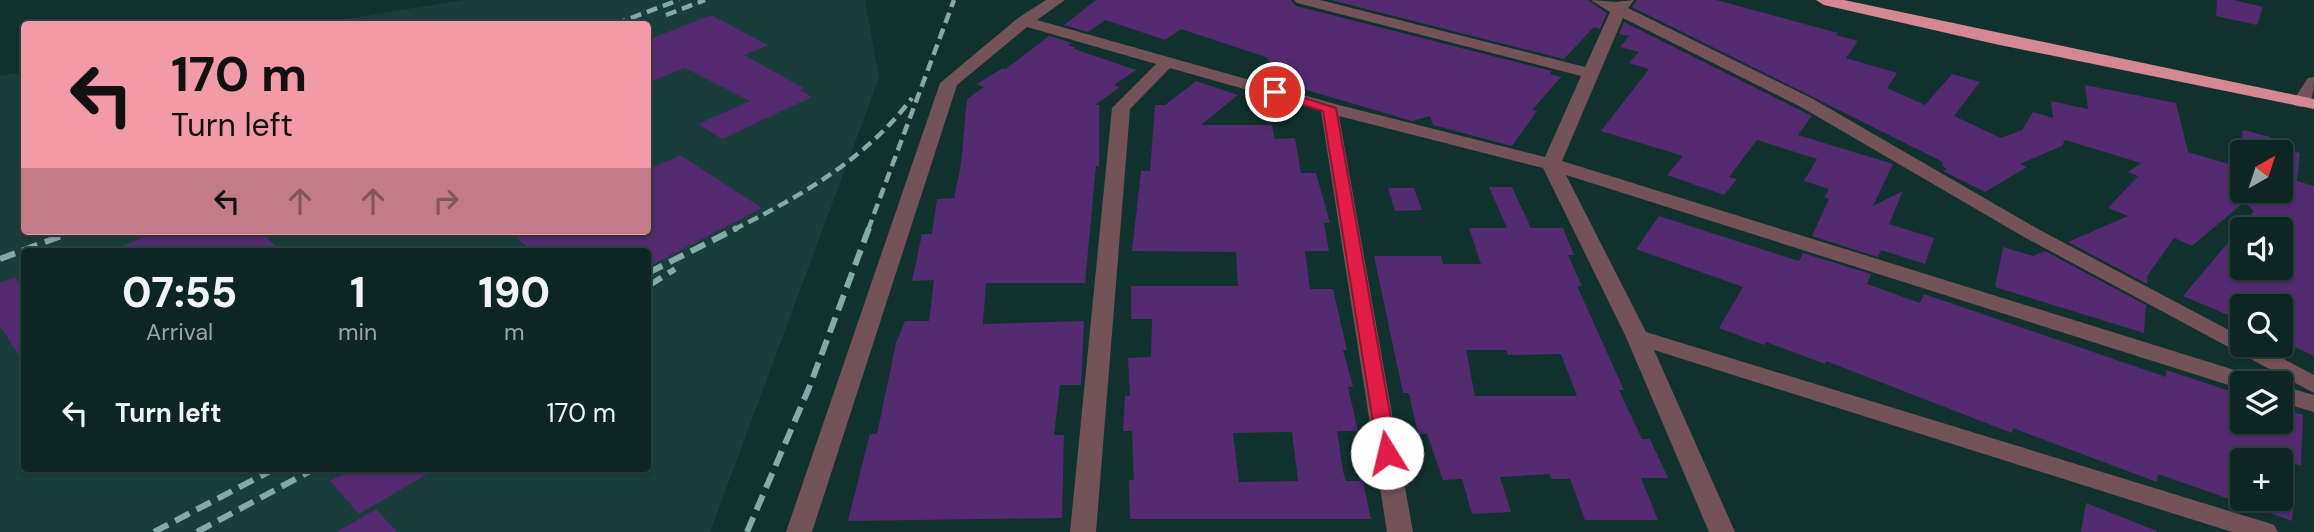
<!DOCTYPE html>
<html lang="en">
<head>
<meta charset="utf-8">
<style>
  :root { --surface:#0d2523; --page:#1b3130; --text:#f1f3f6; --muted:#9aa5a6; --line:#2d4241 }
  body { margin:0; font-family:"DM Sans",sans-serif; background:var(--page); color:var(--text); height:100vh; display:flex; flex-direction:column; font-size:26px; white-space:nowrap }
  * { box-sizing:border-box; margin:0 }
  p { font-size:23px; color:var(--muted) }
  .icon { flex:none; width:38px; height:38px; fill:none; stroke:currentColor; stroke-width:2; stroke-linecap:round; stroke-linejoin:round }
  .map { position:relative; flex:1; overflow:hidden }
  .panel { position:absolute; left:21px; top:248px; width:630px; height:224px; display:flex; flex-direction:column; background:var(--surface); border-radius:7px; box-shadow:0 2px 5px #0004,0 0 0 2px var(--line) }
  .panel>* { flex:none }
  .guide { position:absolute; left:21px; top:21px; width:630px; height:214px; border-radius:7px; box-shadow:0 2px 5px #0004,0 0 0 2px var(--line); background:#f39aa9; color:#111; overflow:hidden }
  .needle { width:46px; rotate:39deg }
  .buttons { position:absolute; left:2230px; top:140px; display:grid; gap:14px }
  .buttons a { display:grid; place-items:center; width:63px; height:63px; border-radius:7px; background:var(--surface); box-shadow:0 2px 5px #0004,0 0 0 2px var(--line); font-size:35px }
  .pin { position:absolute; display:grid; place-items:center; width:60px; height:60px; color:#fff; margin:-30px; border:4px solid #fff; border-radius:50%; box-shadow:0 2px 7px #0007 }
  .me { position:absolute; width:77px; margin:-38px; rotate:351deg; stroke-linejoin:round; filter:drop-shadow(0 0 5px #0008) }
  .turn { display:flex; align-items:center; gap:24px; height:147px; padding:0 35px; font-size:32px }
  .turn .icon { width:91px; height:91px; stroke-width:2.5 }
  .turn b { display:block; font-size:49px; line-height:60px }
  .lanes { display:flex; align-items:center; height:66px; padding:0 35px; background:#0003; justify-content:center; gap:35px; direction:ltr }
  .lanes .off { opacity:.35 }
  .eta { display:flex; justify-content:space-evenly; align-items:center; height:119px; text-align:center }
  .eta b { font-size:42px; font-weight:800; line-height:49px }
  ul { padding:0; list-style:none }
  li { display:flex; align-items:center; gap:21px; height:91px; padding:0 35px }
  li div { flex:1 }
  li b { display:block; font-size:26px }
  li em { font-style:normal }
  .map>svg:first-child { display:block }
  .built { fill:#193d3a; fill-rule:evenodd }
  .building { fill:#542a71; fill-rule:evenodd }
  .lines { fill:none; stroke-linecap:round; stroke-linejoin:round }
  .minor { fill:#735358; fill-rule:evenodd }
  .highway { fill:#d48894; fill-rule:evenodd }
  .rail-far1 { stroke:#82aaa7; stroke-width:4.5; stroke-dasharray:11 6; stroke-linecap:butt }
  .rail { stroke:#82aaa7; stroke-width:6; stroke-dasharray:16 8; stroke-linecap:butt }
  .route { fill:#e11d48; stroke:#92132f; stroke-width:2 }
</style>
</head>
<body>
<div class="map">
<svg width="2314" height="532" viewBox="0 0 2314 532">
  <rect width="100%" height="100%" fill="#11312f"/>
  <path class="built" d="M464,0H865L879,78L710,532H0V76L24,72V231H648V24H314ZM24,252H648V469H24Z"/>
  <path class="building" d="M1096,0H1291L1296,6L1552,71L1550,74L1561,77L1532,110L1537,111L1512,146L1433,125L1430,116L1412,121L1276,81L1292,69L1266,60L1269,58L1181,29L1165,40L1105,20L1088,32L1064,25Z
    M1331,0H1588L1607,13L1600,29L1594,27L1564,59Z
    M1637,0H1716L1838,33L1836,35L1858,41L1846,58L1897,73L1887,88L1925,105L1952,74L1980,82L1954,116L2001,138L2022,130L2033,112L2053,118L2051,101L2088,109L2085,85L2176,103L2188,152L2242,168V191H2280V148L2300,153L2297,181L2314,186V356L2280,340V306H2242V321L2183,296L2242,226V268H2270L2280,272V229L2246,221L2254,211L2244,202L2192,246L2174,238L2148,275L2147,284L2068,242L2128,216L2108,208L2138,176L2128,172L2141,163L2065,140L2062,146L2020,164L2027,167L1985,192L1943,171L1947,169L1942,166L1943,162L1632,7Z
    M2217,0H2234L2263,7L2257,25L2216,16Z
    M711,15L768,45L744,55L804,88L800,90L812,97L722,139L698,124L750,101L685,68L648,83V40Z
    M1624,22L1812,116L1798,135L1893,164L1873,206L1903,191L1889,224L1934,238L1925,264L1881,250L1878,257L1812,236L1829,199L1824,197L1829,189L1804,181L1817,159L1757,140L1729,177L1737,179L1724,195L1667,175L1683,156L1601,131L1649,69L1629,63L1639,52L1620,47L1629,36L1619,34Z
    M1049,36L1072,43L1068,45L1076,48L1074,49L1136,70L1114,85L1120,87L1095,105H1099V166H1096L1085,283H986L983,324L1084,321L1081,385H1060L1054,435H1064L1062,518L848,521L870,434H877L896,343L905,321H929L934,280L912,281L922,234H932L937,199L954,198L961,164L967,99L984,87L977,84L1003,68L1006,69Z
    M1196,81L1238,95L1201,125H1272L1275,139L1295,138L1301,173H1316L1330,223H1324L1329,251H1305L1310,289H1333L1347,350H1343L1353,387H1348L1358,431H1337L1343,471L1346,481H1363L1371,519H1130L1129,480H1134L1132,431H1123L1125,396H1130L1128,358L1151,357L1152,319H1131V286H1238L1236,252L1132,251L1141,171H1150L1155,105H1165ZM1292,432L1298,481L1239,482L1233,433Z
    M2243,130L2270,137L2267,152H2239Z
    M680,155L762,208L648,267V252H534L508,231H648V170Z
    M1489,187H1512L1531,228H1563L1574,255H1568L1582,286H1577L1624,390H1619L1642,439H1650L1668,478H1641L1658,520H1585L1570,479H1551L1549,474L1500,477L1511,512L1472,514L1462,479L1443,480L1427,434H1418L1409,393H1403L1374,256H1441L1443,264H1481L1469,228H1507ZM1466,350H1506L1508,355L1561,354L1577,396H1475Z
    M1388,188H1414L1422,210L1395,211Z
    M1659,216L1799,261L1803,253L1871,274L1867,284L1920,303L1924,294L2166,377V370L2242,395V422H2280V407L2303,415L2301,466L2285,460H2242V499H2294L2292,521L2158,474L2157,482L2013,428L2012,433L1826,361L1825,364L1766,342L1764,345L1719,328L1743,287L1636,249Z
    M158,231H261L281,252H109Z
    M2003,247L2033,256L2045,251L2146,305L2144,333L1995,287Z
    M15,277L24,291V363L0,326V283Z
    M352,469H436L359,514L330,481Z
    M2086,503L2157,531V532H2081Z
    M376,509L397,532H337Z"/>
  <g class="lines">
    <path class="minor" d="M1046,0H1065L1037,20L1335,104L1545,157L1581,76L1297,3L1294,0H1320L1585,67L1610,12L1591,0L1616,2L1634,0L1628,8L1813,99L2038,229L2242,337V345H2257L2314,375V393L2024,237L1801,107L1623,18L1562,161L2257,377L2261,383H2242L2241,389L1566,175L1646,332L2265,522L2274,525L2278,532H2232L1654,350L1735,532H1709L1626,337L1543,168L1339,116L1413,532H1387L1321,111L1170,68L1130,109L1096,532H1070L1112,108L1156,64L1027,27L957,85L812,532H786L940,83L1018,18Z
      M2314,77C2314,89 2314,104 2301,107L2295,106L2292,102L2308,78Z
      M2280,385L2314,395V412L2280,402Z"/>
    <path class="highway" d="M1816,0H1844L2314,99V109L1995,44L1824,5Z"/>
    <path class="rail-far1" d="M666,15L705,0
      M615,24L679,0
      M733,230C801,196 866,159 912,98
      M868,230L954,0"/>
    <path class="rail" d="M105,234L112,231
      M0,259L74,231
      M648,273L737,228
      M648,286L675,269
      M154,532L274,469
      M197,532L314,469
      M747,532L809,388L869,228"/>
  </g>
  <path class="route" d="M1271,90H1280L1336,108L1397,453L1394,457L1387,459L1378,453L1323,111L1271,95Z"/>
</svg>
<div class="buttons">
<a><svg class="needle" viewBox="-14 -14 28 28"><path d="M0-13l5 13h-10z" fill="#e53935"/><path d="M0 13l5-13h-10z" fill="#9aa5a6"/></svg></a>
<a><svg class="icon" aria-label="sound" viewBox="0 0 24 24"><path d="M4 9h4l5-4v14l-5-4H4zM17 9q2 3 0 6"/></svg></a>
<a><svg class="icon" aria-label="search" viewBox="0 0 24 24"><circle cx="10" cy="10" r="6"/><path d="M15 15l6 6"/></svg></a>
<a><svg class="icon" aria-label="layers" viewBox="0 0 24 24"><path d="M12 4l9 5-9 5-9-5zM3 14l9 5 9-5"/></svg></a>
<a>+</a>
</div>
<div class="pin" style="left:1275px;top:92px;background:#d93025"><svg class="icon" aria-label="arrive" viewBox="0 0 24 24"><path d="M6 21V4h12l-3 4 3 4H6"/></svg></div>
<svg class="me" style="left:1387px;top:453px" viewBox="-20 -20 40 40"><circle r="19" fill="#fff"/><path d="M0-13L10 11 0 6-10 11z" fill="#e11d48"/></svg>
<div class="guide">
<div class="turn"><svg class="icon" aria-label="left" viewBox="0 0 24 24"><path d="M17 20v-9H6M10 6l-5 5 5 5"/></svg><div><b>170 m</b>Turn left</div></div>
<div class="lanes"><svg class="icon" aria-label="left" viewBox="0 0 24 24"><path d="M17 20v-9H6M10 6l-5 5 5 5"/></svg><svg class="icon off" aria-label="ahead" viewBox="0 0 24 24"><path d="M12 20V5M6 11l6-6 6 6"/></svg><svg class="icon off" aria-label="ahead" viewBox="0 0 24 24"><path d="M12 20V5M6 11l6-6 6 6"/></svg><svg class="icon off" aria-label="right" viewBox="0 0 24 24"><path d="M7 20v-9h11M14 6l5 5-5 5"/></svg></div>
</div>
<section class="panel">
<div class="eta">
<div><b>07:55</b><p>Arrival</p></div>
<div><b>1</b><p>min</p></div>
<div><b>190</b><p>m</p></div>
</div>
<ul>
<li><svg class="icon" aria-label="left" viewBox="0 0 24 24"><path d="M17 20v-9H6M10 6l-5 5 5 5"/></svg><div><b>Turn left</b></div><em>170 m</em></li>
</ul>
</section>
</div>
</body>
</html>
